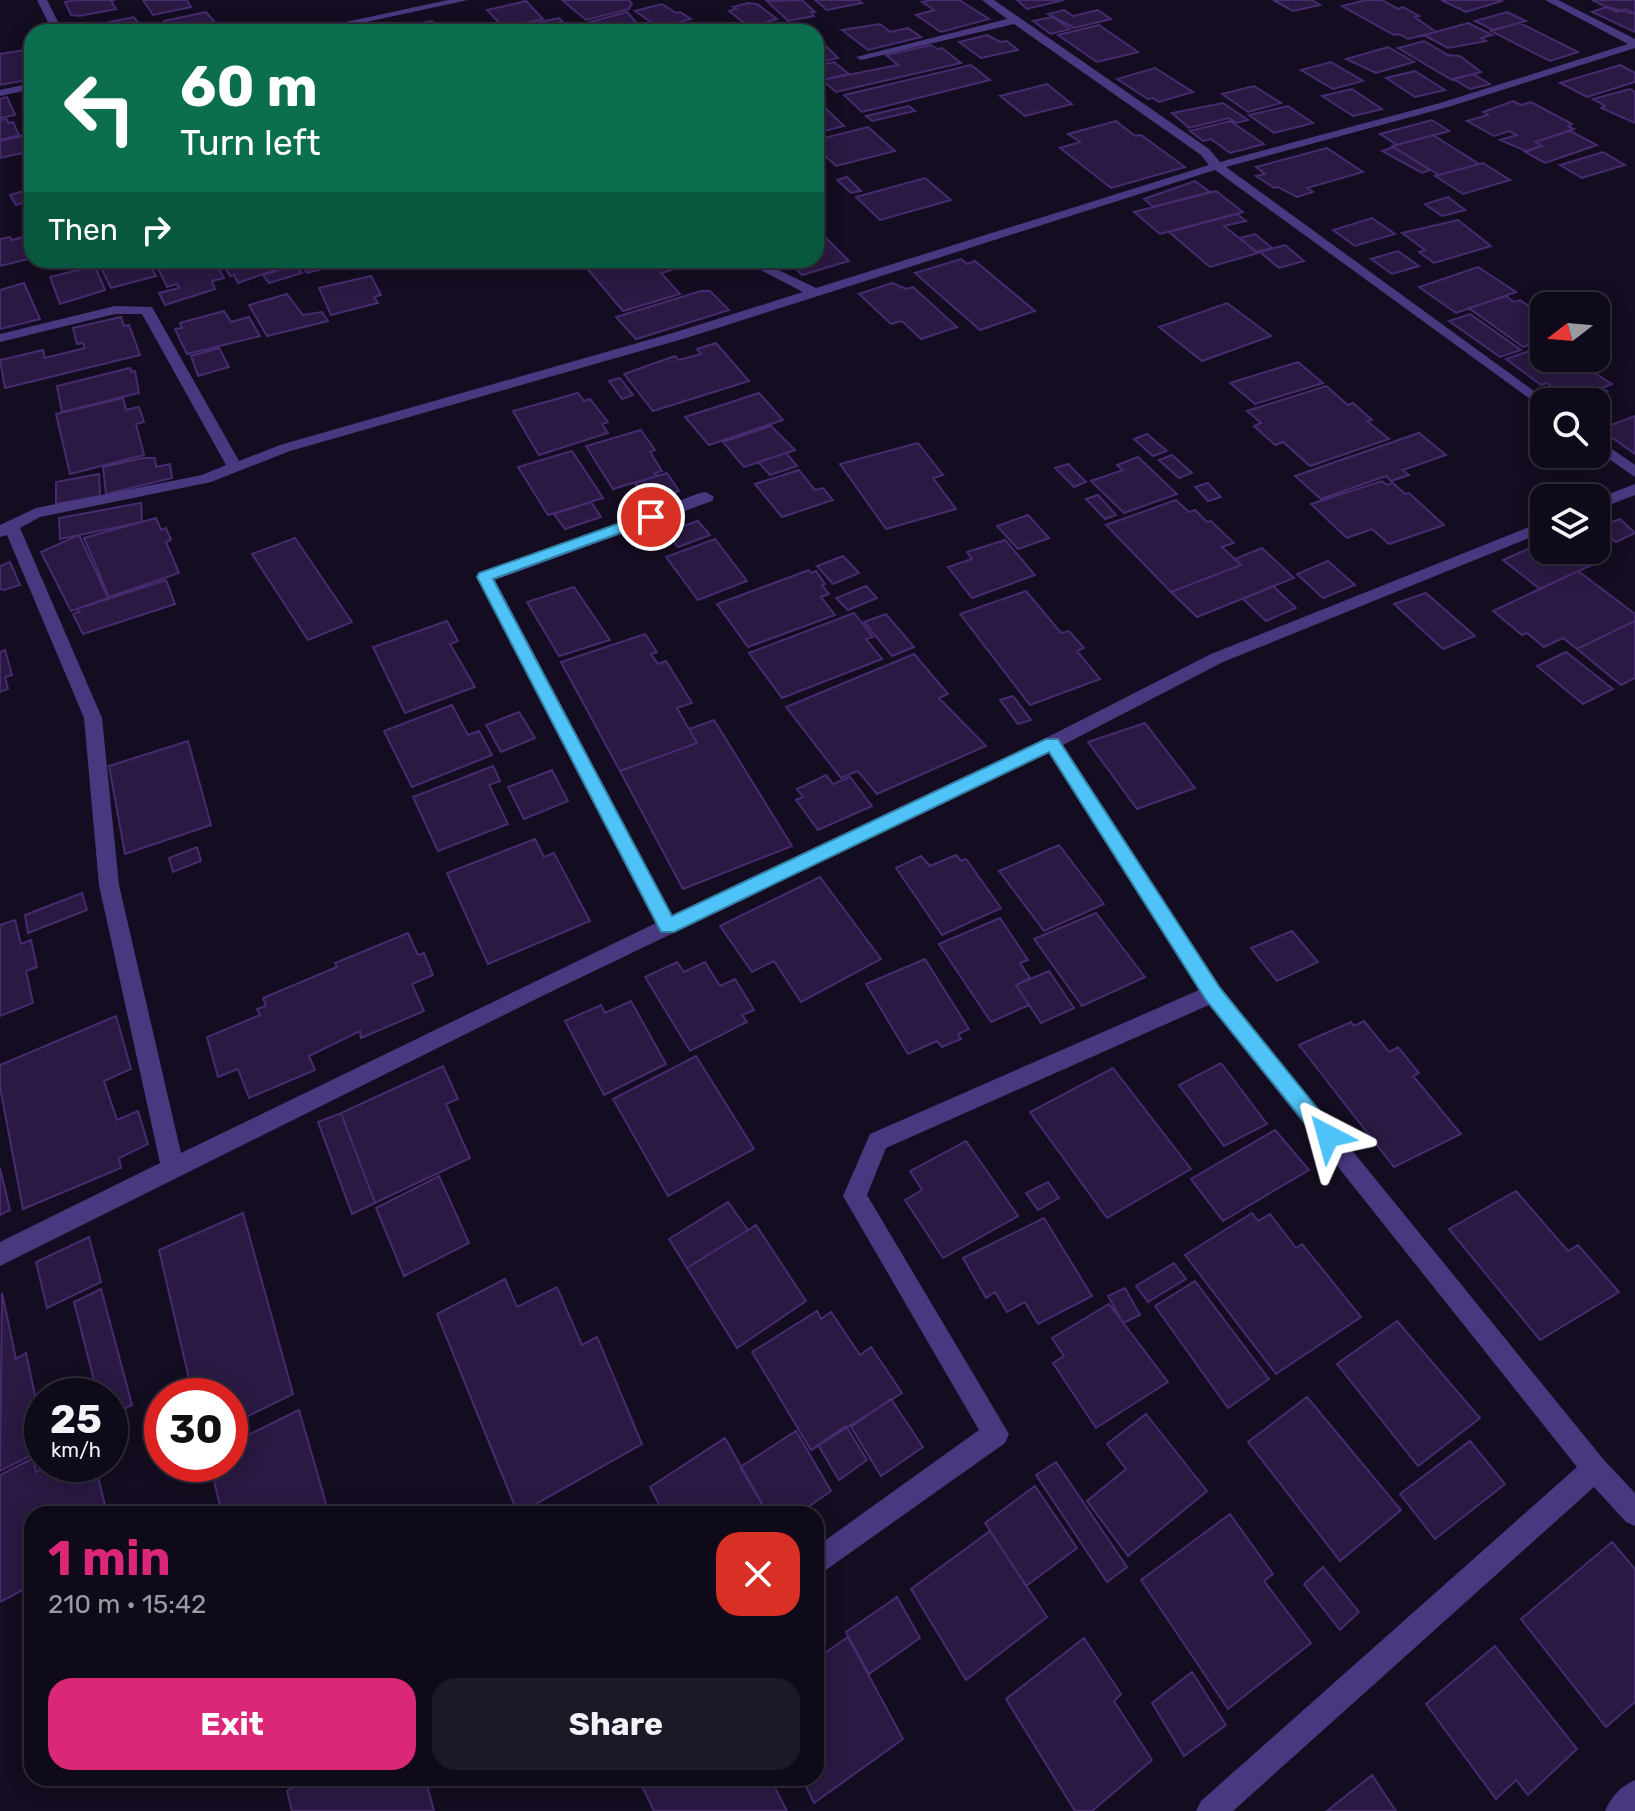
<!DOCTYPE html>
<html lang="en">
<head>
<meta charset="utf-8">
<style>
  :root { --surface:#0f0a19; --page:#1d1826; --text:#f1f3f6; --muted:#9b9aa2; --line:#2f2b38; --accent:#db2777 }
  body { margin:0; font-family:Rubik,sans-serif; background:var(--page); color:var(--text); height:100vh; display:flex; flex-direction:column; font-size:30px; white-space:nowrap }
  * { box-sizing:border-box; margin:0 }
  p { font-size:26px; color:var(--muted) }
  .icon { flex:none; width:44px; height:44px; fill:none; stroke:currentColor; stroke-width:2; stroke-linecap:round; stroke-linejoin:round }
  .map { position:relative; flex:1; overflow:hidden }
  .panel { position:absolute; left:24px; top:1506px; width:800px; height:280px; display:flex; flex-direction:column; background:var(--surface); border-radius:24px; box-shadow:0 4px 20px #0003,0 0 0 2px var(--line) }
  .panel>* { flex:none }
  .top-card { position:absolute; left:24px; top:24px; width:800px; height:244px; border-radius:24px; box-shadow:0 4px 20px #0003,0 0 0 2px var(--line); background:#0b6e4f; color:#fff; overflow:hidden }
  .needle { width:52px; rotate:254deg }
  .buttons { position:absolute; left:1530px; top:292px; display:grid; gap:16px }
  .buttons a { display:grid; place-items:center; width:80px; height:80px; border-radius:16px; background:var(--surface); box-shadow:0 4px 20px #0003,0 0 0 2px var(--line); font-size:40px }
  .speed { position:absolute; left:24px; top:1378px; display:flex; gap:16px; font-size:40px; font-weight:700; text-align:center }
  .speed>* { display:grid; place-content:center; width:104px; height:104px; border-radius:50%; background:var(--surface); box-shadow:0 4px 20px #0003,0 0 0 2px var(--line); line-height:1 }
  .speed small { font-size:20px; font-weight:400 }
  .speed .limit { border:12px solid #d22; background:#fff; color:#111 }
  .pin { position:absolute; display:grid; place-items:center; width:68px; height:68px; color:#fff; margin:-34px; border:4px solid #fff; border-radius:50%; box-shadow:0 2px 8px #0007 }
  .me { position:absolute; width:88px; margin:-44px; rotate:321deg; stroke-linejoin:round; filter:drop-shadow(0 0 6px #0008) }
  .turn { display:flex; align-items:center; gap:28px; height:168px; padding:0 24px; font-size:36px }
  .turn .icon { width:104px; height:104px; stroke-width:2.5 }
  .turn b { display:block; font-size:56px; line-height:68px }
  .then { display:flex; align-items:center; height:76px; padding:0 24px; background:#0003; gap:16px; font-size:30px }
  .round { display:grid; place-items:center; flex:none; width:84px; height:84px; border-radius:24px; background:var(--page) }
  .head { display:flex; align-items:center; justify-content:space-between; height:136px; padding:0 24px }
  h1 { font-size:48px; font-weight:700; line-height:60px; color:var(--accent) }
  .button { display:flex; gap:16px; margin-top:auto; padding:16px 24px }
  .button a { flex:1; height:92px; border-radius:24px; background:var(--accent); color:#fff; font-size:32px; font-weight:700; line-height:92px; text-align:center }
  .button a+a { background:var(--page); color:var(--text) }
  .map>svg:first-child { display:block }
  .building { fill:#2a1942; stroke:#462b6e; stroke-width:2 }
  .lines { fill:none; stroke-linecap:round; stroke-linejoin:round }
  .street { fill:#493880; fill-rule:evenodd }
  .route { fill:#4fc3f7; stroke:#337fa1; stroke-width:2 }
</style>
</head>
<body>
<div class="map">
<svg width="1635" height="1811" viewBox="0 0 1635 1811">
  <rect width="100%" height="100%" fill="#140d21"/>
  <path class="building" d="M77,0H115L111,1L116,9L79,16L71,15L65,2Z
    M143,0H187L191,7L153,15Z
    M562,0H628L632,3L629,9L586,20Z
    M802,0L815,12H811L814,16L788,21L767,1Z
    M815,0H858L862,3L827,10Z
    M931,0H959L989,19L941,32L916,15L934,10L922,2Z
    M1017,0H1064L1027,9Z
    M1273,0H1312L1320,5L1293,11Z
    M1366,0H1382L1398,9L1403,7L1419,16L1415,17L1436,32L1408,39L1399,34L1394,35L1342,6Z
    M1441,0H1499L1502,1L1466,12Z
    M1592,0H1635V14L1626,9L1617,12Z
    M526,1L543,19L504,28L487,10Z
    M748,3L757,4L777,19L749,27L729,11L736,9L733,7Z
    M662,4L676,13L680,12L691,19L659,28L635,11Z
    M1607,7L1635,14V32L1592,12Z
    M1064,10L1073,16L1098,10L1111,19L1074,28L1048,14Z
    M206,12L223,32H170L164,21Z
    M627,12L645,32H603L590,22Z
    M1507,12L1526,21L1493,30L1475,21Z
    M134,17L144,32H84L81,28Z
    M1052,17L1057,20L1070,29L1051,34L1033,21Z
    M559,18L572,32H514L511,28Z
    M432,21L440,32H398L395,28Z
    M788,23L807,32L753,30L772,28Z
    M1468,23L1492,35L1481,38L1486,41L1448,48L1424,35Z
    M1519,23H1520L1578,52L1550,61L1491,31Z
    M880,24L890,32L908,28L921,37L868,50L842,30Z
    M1099,25L1138,52L1097,62L1058,35Z
    M987,35L1000,42L1007,41L1018,50L981,58L959,42Z
    M1424,41L1448,55L1460,56L1481,72L1452,80L1398,48Z
    M816,42L823,48L827,47L838,58L816,63Z
    M931,45L937,49L942,48L961,63L836,92L822,80L898,65L886,55Z
    M1388,47L1414,62L1376,73L1346,59Z
    M31,49L32,79L0,85V54Z
    M834,62L849,74L822,80L816,74V66Z
    M1331,62L1363,81L1333,89L1301,70Z
    M971,65L990,80L862,112L844,95Z
    M1620,65L1635,73V82L1587,97L1560,83Z
    M1155,68L1193,92L1159,102L1153,98L1148,99L1117,79Z
    M1415,71L1445,90L1415,97L1386,78Z
    M1473,74L1490,84L1470,89L1453,79Z
    M1047,84L1072,104L1025,116L1000,96Z
    M1254,86L1281,103L1248,112L1222,94Z
    M1352,89L1382,109L1353,116L1322,96Z
    M1630,89L1635,92V123L1601,108L1605,106L1593,99Z
    M7,97L15,115L0,118V99Z
    M1513,101L1521,105L1531,102L1572,124L1568,126L1574,129L1535,142L1542,146L1526,151L1500,140L1517,135L1509,131L1494,136L1467,121L1488,115L1483,112Z
    M1223,103L1248,120L1236,123L1229,118L1189,128L1172,113Z
    M909,106L915,111L872,121L866,116Z
    M1288,106L1313,123L1274,133L1249,115Z
    M816,107L825,108L844,126L816,133Z
    M7,119L8,123L13,122L19,135L0,140V120Z
    M1432,120L1449,131L1397,145L1380,134Z
    M1116,121L1135,136L1141,135L1185,167L1111,188L1060,148L1080,142L1068,134Z
    M1230,121L1264,144L1230,153L1211,139L1203,141L1190,131Z
    M868,127L895,151L836,166L816,147V140Z
    M1570,131L1597,145L1545,163L1525,152L1542,146L1535,142Z
    M1433,135L1479,164L1439,175L1392,146Z
    M22,136L32,151L0,158V141Z
    M1393,147L1430,170L1422,173L1382,151Z
    M1327,148L1363,172L1307,188L1313,192L1297,197L1278,187L1274,188L1256,176L1265,174L1256,167Z
    M1603,152L1625,165L1582,178L1560,165Z
    M1483,163L1510,180L1463,194L1435,176Z
    M847,177L861,191L851,193L837,180Z
    M925,178L951,200L880,220L856,197Z
    M1195,181L1210,192L1153,207L1144,199Z
    M27,190L32,200L16,205L10,195Z
    M1216,191L1243,212L1160,234L1134,212Z
    M1448,197L1465,210L1442,216L1425,204Z
    M1237,214L1246,221L1224,226L1258,253L1210,267L1169,232Z
    M1372,218L1395,234L1355,246L1333,230Z
    M1458,220L1491,246L1434,263L1419,252L1425,250L1402,233Z
    M816,228L849,261L802,275L788,260H816Z
    M1255,234L1272,248L1256,252L1240,238Z
    M27,236L32,245V258L0,266V239L10,237L12,240Z
    M1285,245L1304,261L1279,268L1260,252Z
    M1398,251L1419,266L1392,274L1371,259Z
    M961,259L967,264L975,261L1035,311L980,330L915,273Z
    M122,260H148L156,276L111,288L100,266Z
    M154,260H214L224,278L212,281L215,289L165,305L159,293L179,288L177,284L167,287Z
    M221,260H279L283,267L238,283L234,275L230,276Z
    M298,260H333L337,265L307,273Z
    M595,260H664L672,270L661,273L680,294L623,311L585,266Z
    M295,265L302,273L269,283L263,275Z
    M95,266L105,290L60,304L50,277Z
    M1478,267L1516,292L1456,313L1419,287Z
    M371,276L381,295L374,297L378,303L331,315L319,288Z
    M24,283L40,319L0,329V290Z
    M892,283L906,289L913,287L957,327L921,339L902,321L891,324L859,294Z
    M701,291H710L729,310L636,339L616,317Z
    M287,294L303,315L322,312L328,321L267,336L249,305Z
    M1506,296L1514,302L1520,300L1539,313L1534,314L1544,322V340L1523,347L1469,308Z
    M1227,303L1271,336L1202,361L1159,327Z
    M224,311L231,322L249,317L260,336L187,354L175,329L182,328L180,323Z
    M1470,314L1521,350L1500,357L1449,321Z
    M121,317L124,326L129,325L140,355L5,388L0,360L43,350L45,358L85,348L83,343L77,344L73,328Z
    M716,343L749,381L653,411L624,374L675,356L679,360L701,354L697,349Z
    M1544,346V358H1591L1602,366L1590,370L1612,384L1602,388L1607,391L1593,396L1587,393L1568,399L1547,383L1541,385L1506,359Z
    M219,348L229,367L198,376L191,356Z
    M1298,362L1323,383L1255,404L1230,383Z
    M130,368L132,372L135,371L139,393L62,412L57,386Z
    M620,378L633,395L622,399L609,381Z
    M1326,386L1348,405L1353,403L1372,420L1367,421L1389,439L1310,466L1283,442L1275,445L1254,426L1261,423L1247,411Z
    M578,393L584,401L590,399L608,422L602,424L608,433L539,455L513,411Z
    M759,393L783,420L709,445L685,417Z
    M123,398L126,410L139,407L144,422L136,424L144,455L70,474L56,414Z
    M1635,416V454L1600,429Z
    M771,426L795,450L744,467L723,442Z
    M641,430L655,450L650,452L662,471L655,473L657,476L613,489L586,446Z
    M1419,433L1446,455L1403,470L1409,475L1391,481L1386,476L1321,499L1295,476Z
    M1147,434L1167,451L1153,456L1134,439Z
    M918,443L943,475L933,478L956,509L886,529L840,464Z
    M572,451L603,498L548,515L518,467Z
    M786,453L797,466L770,475L758,462Z
    M1172,455L1192,473L1179,478L1159,460Z
    M1138,457L1177,494L1124,513L1091,481L1123,470L1117,465Z
    M143,458H155L156,467L170,464L172,478L106,494L103,467Z
    M1068,464L1086,482L1074,487L1055,468Z
    M799,470L815,490L823,488L833,500L782,517L755,484Z
    M667,473L679,491L647,501L635,483Z
    M99,474L100,496L56,504V482Z
    M1382,481L1387,485L1393,483L1405,494L1409,493L1444,525L1389,544L1372,529L1347,538L1311,504Z
    M1208,483L1221,497L1208,501L1195,487Z
    M1098,495L1116,515L1105,519L1086,499Z
    M1176,500L1189,512L1195,510L1207,522L1211,521L1234,543L1222,547L1241,565L1171,592L1106,525Z
    M591,502L601,517L565,529L554,514Z
    M141,503L142,522L60,539L59,518Z
    M1028,515L1049,538L1018,549L997,526Z
    M156,518L161,530L166,528L171,540L166,542L179,573L109,597L84,538Z
    M1620,519L1635,533L1616,542L1597,528Z
    M698,521L710,535L678,547L666,532Z
    M79,535L108,598L71,611L41,552Z
    M295,538L352,622L308,640L252,554Z
    M715,539L747,581L698,600L666,557Z
    M1005,540L1035,575L972,598L948,567L972,559L967,552Z
    M1544,542V550H1579L1596,563L1540,589L1503,560Z
    M1262,548L1294,578L1197,617L1171,592L1241,565L1235,559Z
    M843,556L859,573L833,584L817,566Z
    M1328,561L1355,585L1323,598L1297,574Z
    M10,562L20,585L4,590L0,589V566Z
    M809,570L811,573L816,571L825,584L822,585L829,594L821,597L835,615L748,647L717,604Z
    M1578,571L1635,614V621L1577,649L1563,638L1544,647L1527,633L1522,635L1493,611Z
    M166,580L175,604L83,634L73,614L79,612L77,609Z
    M866,586L877,598L848,610L836,598Z
    M1273,586L1296,608L1266,621L1243,599Z
    M574,587L610,640L559,656L527,602Z
    M1026,591L1061,633L1069,631L1084,648L1077,651L1100,679L1030,705L960,614Z
    M1426,593L1475,636L1443,649L1394,604Z
    M854,613L873,637L866,639L882,659L782,698L749,653Z
    M886,614L914,647L892,656L864,622Z
    M447,621L458,641L450,644L475,687L405,713L373,647Z
    M1635,621V678L1621,685L1577,649Z
    M645,634L657,652L651,654L658,664L666,661L692,703L677,708L697,743L620,771L561,662Z
    M5,650L12,675L5,677L8,689L0,692V652Z
    M1566,652L1613,689L1583,704L1537,666Z
    M914,654L948,694L939,698L986,746L877,794L858,771L841,778L786,707Z
    M1013,696L1031,720L1018,724L1000,700Z
    M452,705L468,735L479,731L492,755L412,787L384,731Z
    M519,712L535,738L501,752L486,725Z
    M714,720L792,846L683,889L620,771L697,743L689,729Z
    M1145,723L1195,788L1137,809L1088,742Z
    M188,741L211,825L125,854L109,766Z
    M493,766L500,781L489,785L508,824L438,851L413,797Z
    M552,770L568,801L524,819L508,787Z
    M826,775L833,784L850,777L872,806L818,830L796,800L803,797L797,789Z
    M535,839L544,857L554,853L590,921L488,964L447,873Z
    M1059,845L1104,904L1044,931L999,871Z
    M197,847L201,861L173,872L169,858Z
    M956,855L961,861L966,859L1001,908L942,935L896,868L921,856L930,866Z
    M820,877L881,959L801,1002L774,961L752,972L720,926Z
    M82,893L87,910L28,933L25,915Z
    M1096,913L1145,977L1082,1006L1034,939Z
    M1000,918L1028,960L1020,963L1030,978L1016,985L1029,1005L991,1022L939,944Z
    M15,920L21,944L31,940L37,967L26,971L33,1003L0,1016V925Z
    M1292,931L1318,962L1277,981L1251,948Z
    M408,933L418,955L424,953L433,975L412,984L424,1011L361,1038L360,1031L309,1056L315,1070L249,1098L238,1069L218,1077L207,1037L260,1015L257,1009L266,1006L263,998L337,967L335,963Z
    M925,959L969,1029L958,1034L961,1039L942,1047L937,1041L908,1054L866,984Z
    M677,962L684,972L705,962L720,986L735,979L754,1010L742,1015L747,1022L690,1051L645,977Z
    M1049,971L1074,1008L1041,1023L1016,985Z
    M631,1001L666,1064L604,1095L565,1021L601,1005L605,1013Z
    M116,1016L131,1069L104,1081L117,1120L138,1111L148,1144L119,1158L121,1168L23,1209L0,1087V1065Z
    M1364,1021L1389,1052L1398,1047L1419,1073L1413,1076L1461,1134L1394,1167L1299,1045L1351,1022L1354,1026Z
    M696,1056L754,1149L668,1196L613,1099Z
    M1221,1063L1267,1124L1224,1146L1179,1085Z
    M443,1066L458,1099L446,1104L470,1158L375,1203L341,1113Z
    M1113,1068L1191,1169L1107,1218L1030,1112Z
    M341,1113L375,1203L352,1214L318,1122Z
    M1275,1130L1309,1170L1223,1221L1191,1179Z
    M966,1141L1018,1216L943,1258L905,1200L922,1190L910,1171Z
    M0,1168L10,1210L0,1215Z
    M439,1176L469,1243L404,1276L376,1208Z
    M1048,1182L1059,1198L1038,1210L1026,1193Z
    M1516,1191L1568,1251L1578,1245L1619,1292L1540,1340L1449,1229Z
    M728,1202L748,1230L687,1268L669,1239Z
    M243,1213L293,1394L230,1425V1396H193L159,1250Z
    M1252,1213L1258,1221L1270,1214L1296,1248L1302,1244L1361,1317L1276,1374L1185,1255Z
    M1044,1218L1092,1296L1038,1324L1025,1302L1007,1312L995,1292L986,1298L963,1258Z
    M756,1225L806,1301L737,1348L687,1268Z
    M89,1237L101,1282L47,1308L36,1262Z
    M1174,1263L1186,1279L1148,1302L1136,1286Z
    M505,1279L517,1307L557,1287L582,1345L597,1337L642,1444L518,1514L437,1314Z
    M1195,1281L1269,1379L1228,1408L1155,1306Z
    M1125,1288L1140,1315L1123,1323L1108,1296Z
    M101,1289L132,1405L110,1416V1396H98L74,1302Z
    M2,1293L16,1359L26,1353L42,1428V1450L0,1471Z
    M1109,1304L1168,1382L1096,1428L1053,1363L1064,1356L1052,1338Z
    M817,1311L821,1319L831,1312L860,1355L871,1347L902,1393L811,1450L752,1352Z
    M1397,1321L1480,1418L1418,1466L1337,1364Z
    M1307,1397L1401,1510L1340,1561L1248,1442Z
    M891,1399L923,1447L881,1476L851,1427Z
    M299,1410L329,1514H222L210,1464H230V1444Z
    M1146,1414L1207,1491L1128,1556L1087,1501L1126,1469L1107,1444Z
    M846,1426L867,1460L839,1480L818,1445Z
    M796,1431L831,1491L798,1514H768L740,1467Z
    M725,1438L768,1514H664L650,1487Z
    M1470,1441L1505,1484L1435,1539L1400,1494Z
    M33,1458L36,1472L51,1464H95L107,1514H32V1585L0,1602V1475Z
    M1056,1462L1127,1567L1107,1582L1036,1475Z
    M1035,1486L1077,1548L1026,1586L985,1523Z
    M1230,1514L1273,1574L1264,1581L1311,1643L1228,1709L1141,1580Z
    M990,1531L1047,1617L966,1680L911,1589Z
    M1612,1542L1635,1569V1702L1606,1727L1521,1619Z
    M1323,1567L1359,1612L1340,1630L1304,1584Z
    M897,1597L920,1638L869,1674L846,1632Z
    M848,1637L903,1739L814,1803L802,1778H816V1659Z
    M1084,1638L1121,1694L1114,1701L1152,1760L1092,1811H1075L1006,1699Z
    M1495,1646L1577,1749L1528,1795L1516,1780L1496,1799L1426,1704Z
    M1192,1672L1226,1725L1184,1756L1152,1703Z
    M1372,1775L1396,1811H1327Z
    M308,1778H425L434,1811H292L287,1791Z
    M638,1778H770L787,1811H654Z"/>
  <g class="lines">
    <path class="street" d="M37,0H47L63,32H53Z
      M448,0H468L320,32H299Z
      M982,0H994L1209,149L1220,162L1440,103L1628,44L1545,0H1558L1635,39V48L1448,107L1226,167L1549,402H1544V409L1215,170L686,338L290,451L211,482L40,517L20,528L102,718L119,885L181,1153L656,923L477,577L479,573L700,493L706,492L714,497L712,501L495,580L672,915L1046,738L1211,654L1544,521V532L1223,662L1063,745L1220,988L1604,1460L1635,1493V1526L1626,1522L1594,1487L1233,1811H1196L1201,1801L1577,1467L1209,1005L886,1148L867,1195L1009,1434L1005,1443L816,1577V1547L979,1430L843,1196L870,1134L1199,990L1049,753L540,997L0,1266V1242L160,1163L99,885L84,718L7,535L0,537V525L36,508L202,475L226,465L142,314H115L0,342V334L115,306L152,307L239,461L280,445L676,332L803,292L741,260H758L816,288L1209,165L1201,155L1014,24L861,60L856,57L1007,19Z
      M32,83V89L0,96V90Z
      M1596,438L1635,465V477L1596,450Z
      M1635,484V495L1596,510V499Z
      M1635,1780V1811H1605C1611,1797 1621,1786 1635,1780Z"/>
  </g>
  <path class="route" d="M651,512L656,513V520L493,579L672,916L1046,739H1058L1220,988L1335,1130L1338,1136L1335,1143L1328,1146L1321,1143L1206,1000L1049,752L674,932H661L477,577L479,573Z"/>
</svg>
<div class="buttons">
<a><svg class="needle" viewBox="-14 -14 28 28"><path d="M0-13l5 13h-10z" fill="#e53935"/><path d="M0 13l5-13h-10z" fill="#9b9aa2"/></svg></a>
<a><svg class="icon" aria-label="search" viewBox="0 0 24 24"><circle cx="10" cy="10" r="6"/><path d="M15 15l6 6"/></svg></a>
<a><svg class="icon" aria-label="layers" viewBox="0 0 24 24"><path d="M12 4l9 5-9 5-9-5zM3 14l9 5 9-5"/></svg></a>
</div>
<div class="speed"><div>25<small>km/h</small></div><div class="limit">30</div></div>
<div class="pin" style="left:651px;top:517px;background:#d93025"><svg class="icon" aria-label="arrive" viewBox="0 0 24 24"><path d="M6 21V4h12l-3 4 3 4H6"/></svg></div>
<svg class="me" style="left:1328px;top:1136px" viewBox="-20 -20 40 40"><path d="M0-17L14 15 0 8-14 15z" fill="#4fc3f7" stroke="#fff" stroke-width="4"/></svg>
<div class="top-card">
<div class="turn"><svg class="icon" aria-label="left" viewBox="0 0 24 24"><path d="M17 20v-9H6M10 6l-5 5 5 5"/></svg><div><b>60 m</b>Turn left</div></div>
<div class="then">Then<svg class="icon" aria-label="right" viewBox="0 0 24 24"><path d="M7 20v-9h11M14 6l5 5-5 5"/></svg></div>
</div>
<section class="panel">
<div class="head"><div><h1>1 min</h1><p>210 m · 15:42</p></div><a class="round" style="background:#d93025;color:#fff"><svg class="icon" aria-label="close" viewBox="0 0 24 24"><path d="M6 6l12 12M18 6L6 18"/></svg></a></div>
<div class="button"><a>Exit</a><a>Share</a></div>
</section>
</div>
</body>
</html>
